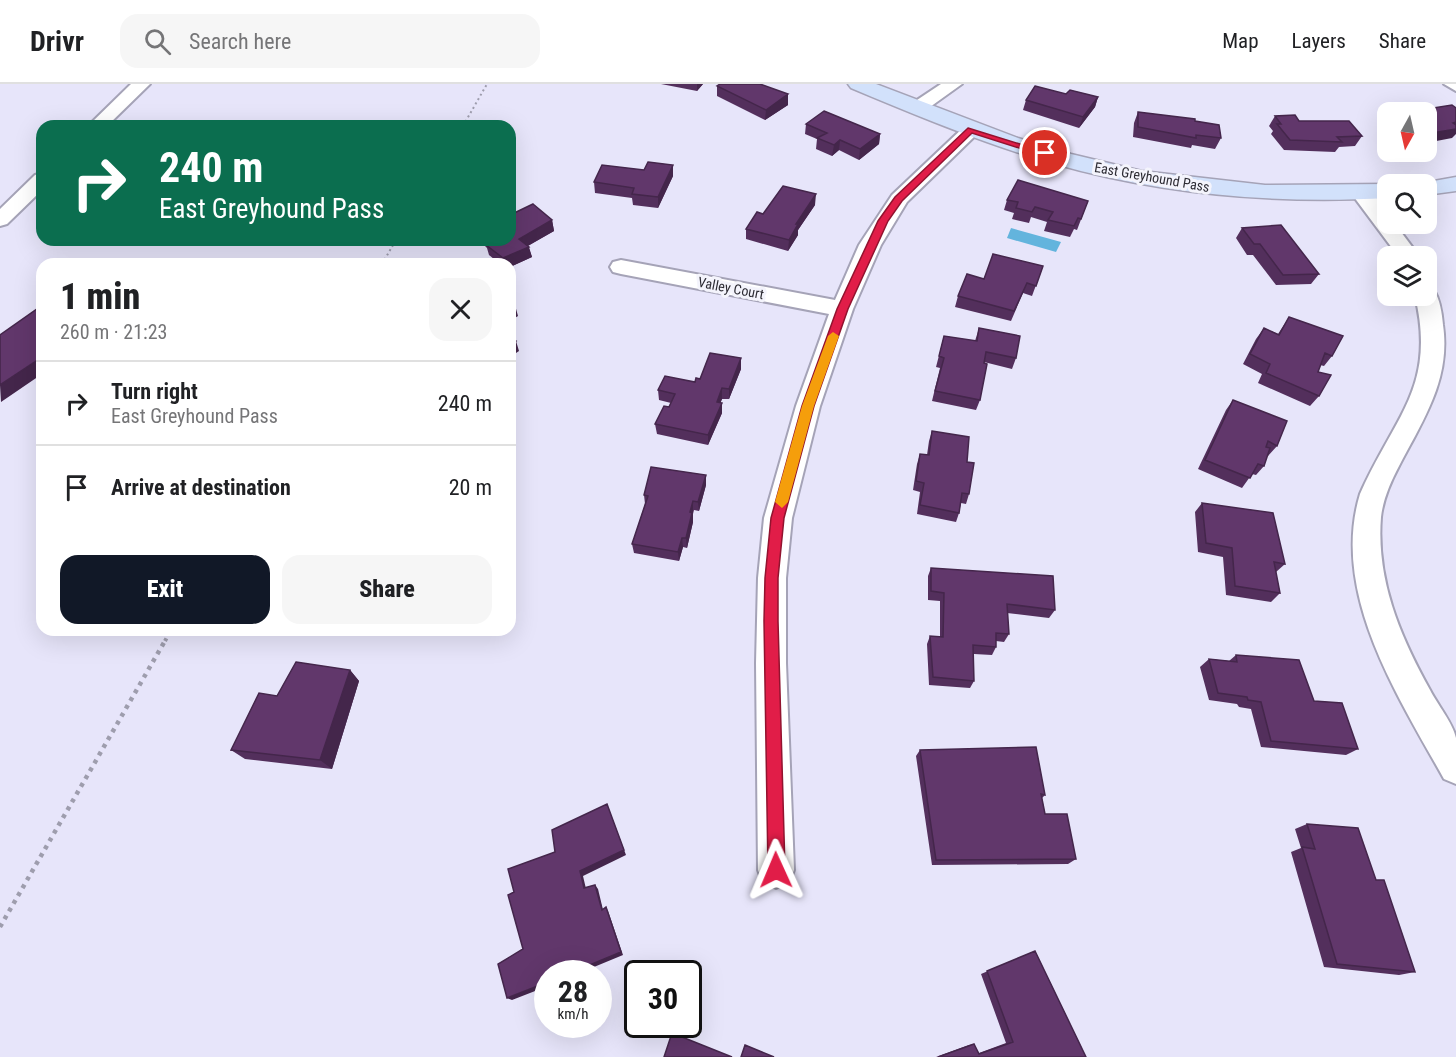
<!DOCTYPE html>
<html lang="en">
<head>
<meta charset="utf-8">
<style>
  :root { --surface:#fff; --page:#f6f6f6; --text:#202124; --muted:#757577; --line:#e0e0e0; --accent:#111827 }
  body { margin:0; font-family:"Roboto Condensed",sans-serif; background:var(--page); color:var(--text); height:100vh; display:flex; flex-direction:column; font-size:22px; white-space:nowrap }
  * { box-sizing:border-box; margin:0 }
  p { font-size:20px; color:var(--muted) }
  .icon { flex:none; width:33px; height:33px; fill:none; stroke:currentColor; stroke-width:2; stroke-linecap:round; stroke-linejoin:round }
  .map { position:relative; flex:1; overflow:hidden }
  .drawer { position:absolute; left:36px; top:174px; width:480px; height:378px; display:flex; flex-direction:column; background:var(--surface); border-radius:18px; box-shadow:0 6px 24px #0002 }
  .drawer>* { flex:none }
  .top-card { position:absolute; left:36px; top:36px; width:480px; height:126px; border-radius:18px; box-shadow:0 6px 24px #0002; background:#0b6e4f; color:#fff; overflow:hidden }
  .needle { width:39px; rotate:188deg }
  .fabs { position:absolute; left:1377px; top:18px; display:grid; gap:12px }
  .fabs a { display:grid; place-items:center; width:60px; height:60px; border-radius:12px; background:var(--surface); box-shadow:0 6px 24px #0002; font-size:30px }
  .speed { position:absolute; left:534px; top:876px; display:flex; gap:12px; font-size:30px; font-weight:700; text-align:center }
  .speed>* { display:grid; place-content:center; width:78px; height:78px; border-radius:50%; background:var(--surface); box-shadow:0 6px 24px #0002; line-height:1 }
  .speed small { font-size:15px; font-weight:400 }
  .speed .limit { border:3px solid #111; border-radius:9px; background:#fff; color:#111 }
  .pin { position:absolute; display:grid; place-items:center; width:51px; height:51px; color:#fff; margin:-26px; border:3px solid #fff; border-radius:50%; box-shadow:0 2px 6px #0007 }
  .me { position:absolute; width:66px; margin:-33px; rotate:359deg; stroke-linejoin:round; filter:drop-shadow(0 0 4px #0008) }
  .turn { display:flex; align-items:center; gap:21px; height:126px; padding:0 24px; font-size:27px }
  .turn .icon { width:78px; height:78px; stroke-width:2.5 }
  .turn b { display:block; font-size:42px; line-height:51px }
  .round { display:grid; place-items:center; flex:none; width:63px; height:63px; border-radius:18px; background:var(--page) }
  .headline { display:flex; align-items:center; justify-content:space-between; height:102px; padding:0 24px }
  h1 { font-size:36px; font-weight:800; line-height:45px }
  .primary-button { display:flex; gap:12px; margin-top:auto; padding:12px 24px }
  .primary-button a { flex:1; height:69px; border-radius:18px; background:var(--accent); color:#fff; font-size:24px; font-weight:800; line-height:69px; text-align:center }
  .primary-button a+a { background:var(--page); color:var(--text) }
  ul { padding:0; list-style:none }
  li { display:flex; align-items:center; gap:18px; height:84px; padding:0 24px; border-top:2px solid var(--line) }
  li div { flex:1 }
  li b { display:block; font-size:22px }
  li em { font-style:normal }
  header { display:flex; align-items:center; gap:36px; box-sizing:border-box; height:84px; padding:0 30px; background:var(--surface); border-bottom:2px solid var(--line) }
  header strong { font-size:28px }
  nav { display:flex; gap:33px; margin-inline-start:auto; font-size:21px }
  .search { width:420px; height:54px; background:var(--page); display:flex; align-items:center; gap:15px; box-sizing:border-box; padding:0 21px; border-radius:18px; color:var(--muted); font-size:22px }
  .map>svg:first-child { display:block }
  .water { fill:#63b4dd }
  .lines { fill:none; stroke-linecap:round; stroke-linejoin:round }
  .street-casing { stroke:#a5a3b7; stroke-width:4 }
  .secondary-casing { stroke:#a5a3b7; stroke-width:3 }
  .path-far2 { stroke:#9e9dad; stroke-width:2; stroke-dasharray:2 3; stroke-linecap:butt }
  .path-far1 { stroke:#9e9dad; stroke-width:4; stroke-dasharray:3 4.5; stroke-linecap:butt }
  .path { stroke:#9e9dad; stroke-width:4.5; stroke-dasharray:4 5; stroke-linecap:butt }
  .street { fill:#fff; fill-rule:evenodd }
  .secondary { fill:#d2e1fb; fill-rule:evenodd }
  .wall { fill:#532f5c }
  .shaded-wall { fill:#44264b }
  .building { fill:#61376b; stroke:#44264b; stroke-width:1.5 }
  .route { fill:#e11d48; stroke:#92132f; stroke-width:1.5 }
  .slow { fill:#f59e0b }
  .labels { text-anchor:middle; stroke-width:6; stroke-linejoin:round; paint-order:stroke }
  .far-street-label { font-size:14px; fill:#2c2b33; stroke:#f4f4fc }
</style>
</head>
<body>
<header>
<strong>Drivr</strong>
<div class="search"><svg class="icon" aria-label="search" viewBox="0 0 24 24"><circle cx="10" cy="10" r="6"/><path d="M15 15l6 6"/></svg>Search here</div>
<nav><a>Map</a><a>Layers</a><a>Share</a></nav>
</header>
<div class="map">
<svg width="1456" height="973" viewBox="0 0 1456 973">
  <rect width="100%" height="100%" fill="#e7e5fa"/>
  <path class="water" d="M1011,144L1061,158L1056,168L1007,154Z"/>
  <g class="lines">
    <g class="street-casing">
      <path id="street" d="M131,0H150L107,42H88Z
        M941,0H962L923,28H911L908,24L911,20Z
        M1444,0H1456V7Z
        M971,40L977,42L980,46L977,50L907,118L881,161L853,225L820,322L792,434L786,494V579L794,786L789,799L776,804L763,799L758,786L756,579L758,494L764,434L796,322L829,230L621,190L613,188L610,183L613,178L621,176L835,216L859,161L892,111L965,42Z
        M42,89V106L7,140L0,142V125L35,91Z
        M1361,103C1374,106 1388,126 1388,140H1395L1419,172H1398L1351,109L1354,105Z
        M1426,204L1434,206C1440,216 1442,229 1443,241C1451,295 1423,336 1399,382C1391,397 1383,415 1381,433C1376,496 1400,552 1430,606C1437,620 1453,639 1456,654C1456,669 1456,685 1456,700L1444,695C1398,612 1330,509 1360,410C1394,333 1437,303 1415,212H1426Z"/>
    </g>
    <g class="secondary-casing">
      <path id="secondary" d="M848,0H876L1018,54L1071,70L1142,87L1265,101L1388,100V114C1275,120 1164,111 1055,80C985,60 918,32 851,4Z
        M1456,93V107L1426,111V100H1417Z"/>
    </g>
    <path class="path-far2" d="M463,42L487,0
      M382,180L396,156"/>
    <path class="path-far1" d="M165,557L171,546"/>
    <path class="path" d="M0,843L166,555"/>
    <use href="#street" class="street"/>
    <use href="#secondary" class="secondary"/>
  </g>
  <path class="wall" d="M661,0H703L697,7Z
    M717,2L788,10V21L765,36L717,12Z
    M1066,10L1098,13L1095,23L1079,44L1023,26L1026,16Z
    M1138,28L1195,37L1221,54L1215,65L1192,61L1191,64L1133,53L1134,39Z
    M1275,32L1299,37L1362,52L1355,62L1339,63L1335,68L1284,66L1271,50L1273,47L1269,42Z
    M806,40L880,50L879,60L859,76L839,66L832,72L816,65L817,55L805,50Z
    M673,92L658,124L633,121L632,114L595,109L594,98Z
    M1007,116L1088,117L1077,146L1074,145L1070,153L1044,147L1047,138L1031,133L1029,139L1012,135L1014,129L1004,126Z
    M815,121L798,146V151L788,167L746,155V145L763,130Z
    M552,136L554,147L528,162L532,173L510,183V180H500L489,171L487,164L479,156H510Z
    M1242,144L1319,190L1311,200L1276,201L1253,171H1247L1236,154Z
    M1043,182L1032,212L1023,209L1011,237L955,223L958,212L984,195Z
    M1289,233L1332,272L1324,282L1320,281L1318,288L1319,312L1310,322L1258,299L1262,290L1243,280L1256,255L1264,244L1278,250Z
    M979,244L1016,274L1012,285L984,278L980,316L976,326L932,317L940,284L936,283L944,252L975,257Z
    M741,274V285L729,315H722L720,319H722V329L708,361L657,350L655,340L671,319L659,316L658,306L695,298Z
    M1233,316L1277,362L1268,372L1267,371L1264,382L1256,391L1252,390L1242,404L1198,385L1226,326Z
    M932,347L967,378L969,410L966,420L961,419L959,429L956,438L917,430L920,408L913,406L917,380L920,370L927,371L929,357Z
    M706,401L699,427L694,426L693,430V438L687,464L683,463L679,477L634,469L632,460L645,420L644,411Z
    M1202,419L1285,480L1276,488L1280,509L1271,518L1226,511L1223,473L1198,468L1195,428Z
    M931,484L1055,526L1049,534L1007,529L1009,550L1004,558L996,557V563L992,571L974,570V597L970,604L929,601L927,560L930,552L940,553V517L928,516V492Z
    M1236,571L1314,617L1358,665L1346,671L1261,663L1251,625L1239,623L1237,620L1209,616L1200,583L1209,575L1229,577Z
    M350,586L359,597L332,685L245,675L231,666L277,612Z
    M920,666L1045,711L1042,714L1045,730L1076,775L1068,780L932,781L916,672Z
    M1307,740L1376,796L1415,888L1399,891L1324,883L1291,768L1301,764L1295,745Z
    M1035,867L1086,973H936L969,961L974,960L979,969L1006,959L981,890Z"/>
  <path class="shaded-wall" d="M697,0H703L697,7Z
    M788,10V21L765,36L766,26Z
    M1098,13L1095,23L1079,44L1083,33Z
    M1456,38V50L1452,54L1426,59V50Z
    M880,50L879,60L859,76L860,65Z
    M840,56L839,66L832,72L834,61Z
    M673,81V92L658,124V113Z
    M816,110L815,121L798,146V151L788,167L789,156L796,140Z
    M552,136L554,147L522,165L519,155Z
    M529,163L532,173L510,183V180H505L503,174Z
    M515,221L518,232L510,237V225Z
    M516,257L519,267L510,273V261Z
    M42,273V290L1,318L0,301Z
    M741,274V285L729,315V305Z
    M722,304V315L717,328V318Z
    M722,319V329L708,361V351Z
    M706,391V401L699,427L698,418Z
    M693,417V438L687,464L686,454L690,428Z
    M682,454L683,463L679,477L678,468Z
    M350,586L359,597L332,685L320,676Z
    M607,720L626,771L583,792L587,809L584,804L580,787Z
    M595,801L598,805L604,830L602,826Z
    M606,823L608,827L623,871L577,890H568Z
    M548,898V902L512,916L507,914Z"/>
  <path class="building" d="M720,0H760L788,10L766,26L717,2Z
    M1035,2L1066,10L1070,6L1098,13L1083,33L1026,16Z
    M1452,21L1456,24V38L1453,39L1456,41V45L1426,50V28H1408Z
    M824,27L880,50L860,65L840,56L834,61L817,54L827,49L806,40Z
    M1138,28L1195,35V37L1219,41L1221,54L1196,51V54L1138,43Z
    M1295,31L1299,37H1349L1362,52L1337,53L1342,58L1290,56L1277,40H1281L1275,32Z
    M648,78L673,81L658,113L632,110L634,104L594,98L602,81L644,86Z
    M1018,96L1088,117L1081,135L1078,134L1074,142L1048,136L1053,128L1035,123L1032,128L1016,124L1018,118L1007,116Z
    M783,102L816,110L796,140H798L789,156L746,145L757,128L763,130Z
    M533,120L552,136L519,155L529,163L503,174L486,161L489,158L487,156H510V131Z
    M1281,141L1319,190L1283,191L1260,160H1254L1242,144Z
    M993,170L1043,182L1036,202L1027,199L1014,227L958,212L967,190L984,195Z
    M510,218L515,221L510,225Z
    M37,225L42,228V273L0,301V251Z
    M1289,233L1343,252L1332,272L1325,269L1318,288L1331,291L1319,312L1266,289L1270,280L1250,270L1264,244L1279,251Z
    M979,244L1020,252L1016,274L986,268L984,279L987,280L980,316L935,307L944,274L939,272L944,252L977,257Z
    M510,253L516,257L510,261Z
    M710,269L741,274L729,305L722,304L717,318L722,319L708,351L655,340L664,322L669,323L675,310L658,306L665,292L695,298L696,294L700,295Z
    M1233,316L1287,337L1277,362L1268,357L1266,363L1270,364L1264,382L1258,380L1250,394L1205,376Z
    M932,347L969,353L967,378L974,379L969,410L962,409L959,429L920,421L924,399L916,397L920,370L929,371Z
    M651,383L706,391L698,418L693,417L690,428L692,429L686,454H682L678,468L632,460L648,412L644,411Z
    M1202,419L1273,429L1285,480L1274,478L1280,509L1235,502L1232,464L1206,459Z
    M931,484L1053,492L1055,526L1007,520L1009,550L996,549V563L973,561L974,597L933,593L930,552L943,553L944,509L931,507Z
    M1236,571L1299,576L1314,617L1342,619L1358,665L1271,657L1261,618L1248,616L1247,613L1218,609L1209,575L1237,578Z
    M296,578L350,586L320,676L231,666L259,609L277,612Z
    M1036,663L1045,711L1041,710L1045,730H1067L1076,775L936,776L920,666Z
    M607,720L624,766L580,787L584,804L595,801L602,826L606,823L621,868L568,890H548V898L507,914L498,880L523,865L508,811L514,808L508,785L555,768L552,746Z
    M1307,740L1358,744L1376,796H1384L1415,888L1337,880L1302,763L1315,765Z
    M1035,867L1086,973H938L974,960L979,970L1013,958L987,887Z
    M672,949L732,973H664Z
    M745,961L774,973H741Z"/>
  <path class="route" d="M968,44L1049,69L1041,71L972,49L902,117L888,137L848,225L814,322L784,434L778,494V537L785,786L782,792L776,795L770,792L768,786L764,537L765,494L771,434L802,322L837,225L878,137L895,113Z"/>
  <path class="slow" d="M833,248L839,252L814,322L788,418L782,424L775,418L802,322L828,252Z"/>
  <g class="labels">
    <g class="far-street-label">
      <text transform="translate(1152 93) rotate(10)" y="5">East Greyhound Pass</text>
      <text transform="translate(731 204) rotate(11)" y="5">Valley Court</text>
    </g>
  </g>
</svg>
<div class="fabs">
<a><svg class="needle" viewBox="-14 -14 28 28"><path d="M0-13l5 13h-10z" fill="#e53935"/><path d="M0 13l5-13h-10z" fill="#757577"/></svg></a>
<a><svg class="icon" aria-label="search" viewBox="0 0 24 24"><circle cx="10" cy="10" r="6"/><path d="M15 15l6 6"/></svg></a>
<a><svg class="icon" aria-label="layers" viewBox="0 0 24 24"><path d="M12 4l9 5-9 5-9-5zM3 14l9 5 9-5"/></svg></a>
</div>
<div class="speed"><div>28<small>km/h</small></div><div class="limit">30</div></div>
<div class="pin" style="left:1045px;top:69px;background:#d93025"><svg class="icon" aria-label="arrive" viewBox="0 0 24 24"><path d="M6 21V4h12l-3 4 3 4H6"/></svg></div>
<svg class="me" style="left:776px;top:786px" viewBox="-20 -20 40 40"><path d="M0-17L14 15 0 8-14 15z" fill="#e11d48" stroke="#fff" stroke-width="4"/></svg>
<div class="top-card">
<div class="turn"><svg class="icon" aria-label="right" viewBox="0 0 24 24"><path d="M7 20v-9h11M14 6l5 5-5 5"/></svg><div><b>240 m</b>East Greyhound Pass</div></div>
</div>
<section class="drawer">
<div class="headline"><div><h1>1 min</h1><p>260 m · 21:23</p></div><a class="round"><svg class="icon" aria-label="close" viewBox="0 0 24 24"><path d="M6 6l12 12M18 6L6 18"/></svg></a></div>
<ul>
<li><svg class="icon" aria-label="right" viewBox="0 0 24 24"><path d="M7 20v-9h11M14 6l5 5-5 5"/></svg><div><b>Turn right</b><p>East Greyhound Pass</p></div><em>240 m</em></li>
<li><svg class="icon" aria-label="arrive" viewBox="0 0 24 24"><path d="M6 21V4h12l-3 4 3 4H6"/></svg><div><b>Arrive at destination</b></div><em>20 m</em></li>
</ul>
<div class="primary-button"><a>Exit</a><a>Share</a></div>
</section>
</div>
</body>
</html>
